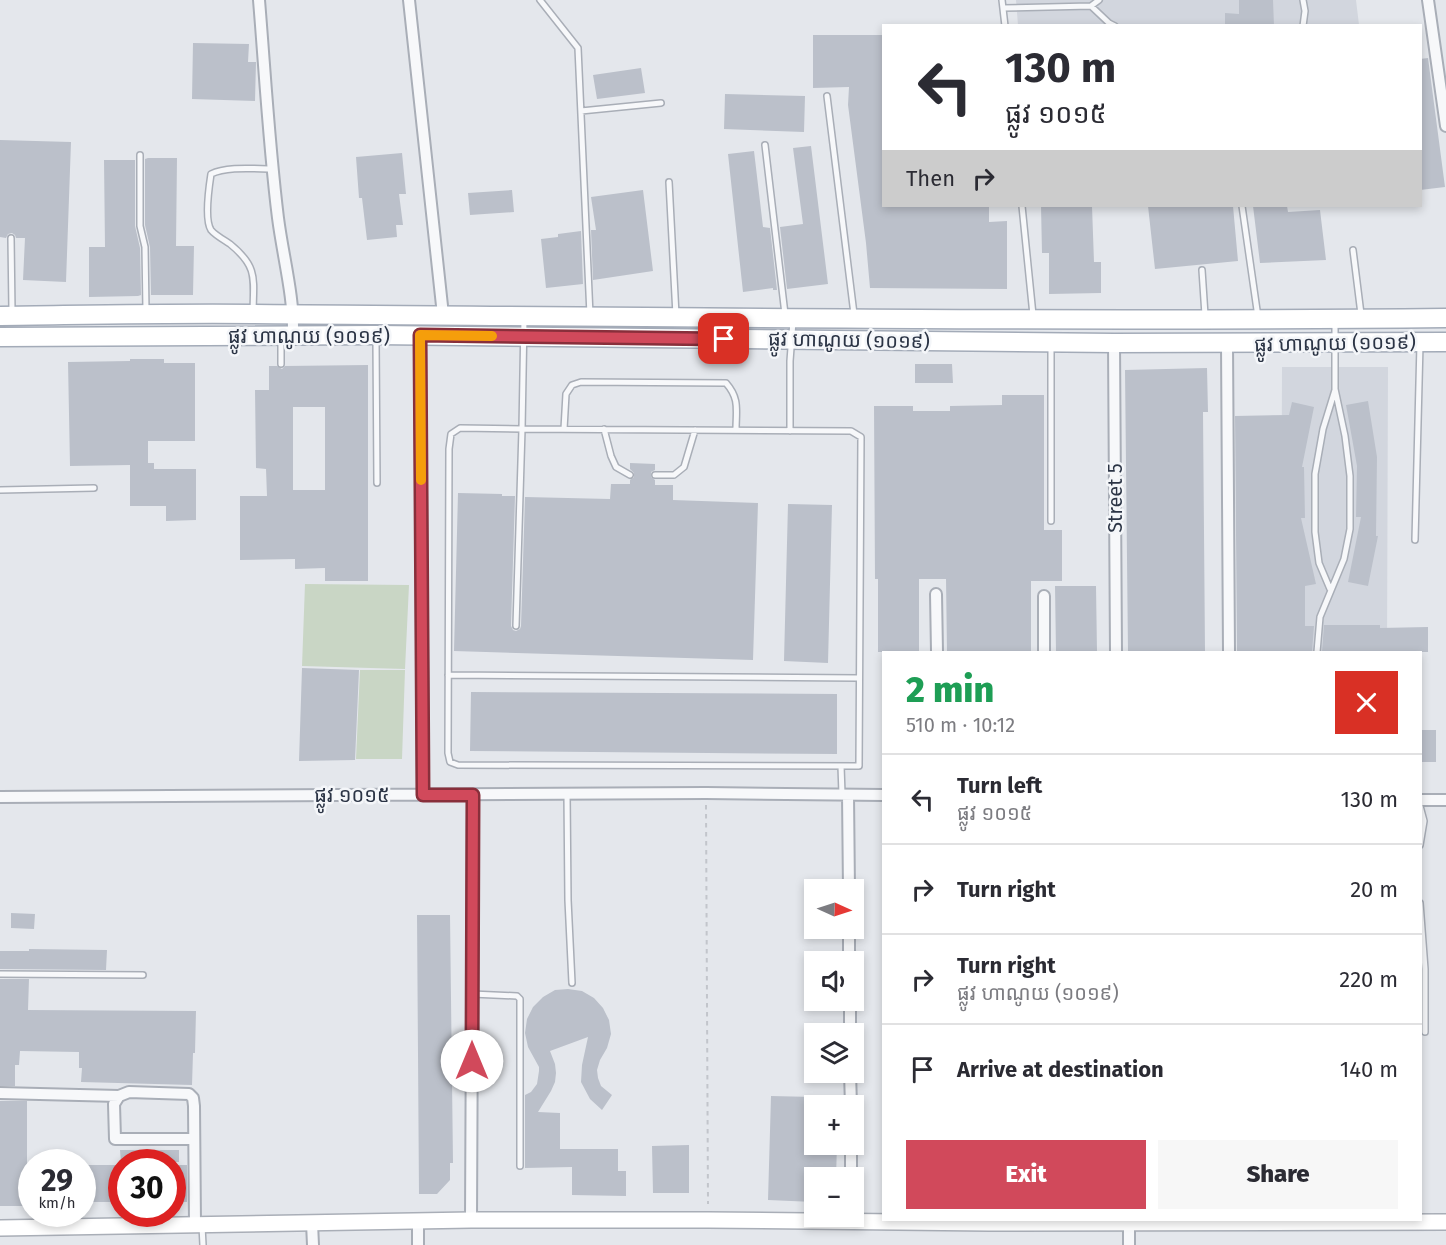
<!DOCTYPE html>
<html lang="en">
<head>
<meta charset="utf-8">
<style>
  :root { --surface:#fff; --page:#f7f7f7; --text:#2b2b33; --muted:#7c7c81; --line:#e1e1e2; --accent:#d1495b }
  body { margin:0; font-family:"Fira Sans","Noto Sans Khmer",sans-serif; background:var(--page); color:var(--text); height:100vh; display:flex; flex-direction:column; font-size:22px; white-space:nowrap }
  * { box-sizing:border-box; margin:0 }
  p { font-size:20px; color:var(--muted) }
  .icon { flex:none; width:33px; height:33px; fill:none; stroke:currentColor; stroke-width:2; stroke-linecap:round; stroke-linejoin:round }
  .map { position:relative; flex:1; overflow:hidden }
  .side { position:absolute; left:882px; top:651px; width:540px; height:570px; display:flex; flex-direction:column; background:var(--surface); border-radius:0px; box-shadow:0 3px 9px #0003 }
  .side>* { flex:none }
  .hud { position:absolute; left:882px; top:24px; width:540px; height:183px; border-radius:0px; box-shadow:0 3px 9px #0003; background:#fff; color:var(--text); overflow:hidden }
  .needle { width:39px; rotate:93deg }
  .buttons { position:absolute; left:804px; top:879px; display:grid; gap:12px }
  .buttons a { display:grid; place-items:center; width:60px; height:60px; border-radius:0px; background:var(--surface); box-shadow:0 3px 9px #0003; font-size:30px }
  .speed { position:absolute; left:18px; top:1149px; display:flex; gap:12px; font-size:30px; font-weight:700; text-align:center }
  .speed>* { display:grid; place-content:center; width:78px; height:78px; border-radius:50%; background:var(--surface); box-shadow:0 3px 9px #0003; line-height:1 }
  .speed small { font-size:15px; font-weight:400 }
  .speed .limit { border:9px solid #d22; background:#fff; color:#111 }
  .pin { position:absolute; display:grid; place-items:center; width:51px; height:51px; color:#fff; margin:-26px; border-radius:12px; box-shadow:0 3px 9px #0006 }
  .me { position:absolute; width:66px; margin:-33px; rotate:0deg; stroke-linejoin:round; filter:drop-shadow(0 0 4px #0008) }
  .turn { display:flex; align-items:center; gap:21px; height:126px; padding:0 24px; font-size:27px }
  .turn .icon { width:78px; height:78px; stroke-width:2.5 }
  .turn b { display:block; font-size:42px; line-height:51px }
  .then { display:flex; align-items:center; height:57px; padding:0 24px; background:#0003; gap:12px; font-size:22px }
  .round { display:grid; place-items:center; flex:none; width:63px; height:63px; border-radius:0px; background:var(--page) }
  .overview { display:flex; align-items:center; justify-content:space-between; height:102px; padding:0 24px }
  h1 { font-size:36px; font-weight:800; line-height:45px; color:#1e9e55 }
  .cta { display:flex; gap:12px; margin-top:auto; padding:12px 24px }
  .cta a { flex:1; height:69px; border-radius:0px; background:var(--accent); color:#fff; font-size:24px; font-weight:800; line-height:69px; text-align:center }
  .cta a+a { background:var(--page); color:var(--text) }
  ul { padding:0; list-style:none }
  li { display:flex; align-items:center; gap:18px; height:90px; padding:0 24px; border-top:2px solid var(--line) }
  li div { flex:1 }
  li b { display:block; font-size:22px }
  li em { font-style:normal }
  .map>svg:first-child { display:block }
  .built { fill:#d2d6de }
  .green { fill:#c9d6c5 }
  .building { fill:#bbc0ca; fill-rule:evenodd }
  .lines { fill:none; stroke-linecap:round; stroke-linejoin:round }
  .lane-casing { stroke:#a9aeb7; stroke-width:8 }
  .street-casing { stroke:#a9aeb7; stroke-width:14 }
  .secondary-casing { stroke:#a9aeb7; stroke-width:18 }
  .primary-casing { stroke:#a3abb8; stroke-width:21 }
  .path { stroke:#c2c5cb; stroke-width:2; stroke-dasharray:4.5 4.5; stroke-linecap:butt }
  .lane { stroke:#f7f8fa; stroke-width:5 }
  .street { stroke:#f7f8fa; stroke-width:10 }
  .secondary { stroke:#fff; stroke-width:15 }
  .primary { stroke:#fff; stroke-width:18 }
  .route-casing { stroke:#882f3b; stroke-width:15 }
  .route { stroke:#d1495b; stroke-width:10 }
  .slow { stroke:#f59e0b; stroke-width:10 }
  .labels { text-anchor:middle; stroke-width:5; stroke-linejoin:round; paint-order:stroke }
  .street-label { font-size:20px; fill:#2b3445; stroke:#f4f6f9 }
</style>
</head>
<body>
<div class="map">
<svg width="1446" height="1245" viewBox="0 0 1446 1245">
  <rect width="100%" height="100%" fill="#e4e7ec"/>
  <path class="built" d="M1016,0H1356L1359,25H1018Z
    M1282,367H1388L1387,652H1281Z"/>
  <path class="green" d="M305,584L409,585L405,669L302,666Z
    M360,670H405L402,759H356Z"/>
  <path class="building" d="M1239,0H1273L1274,26H1225V13L1239,14Z
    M813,35H884V206H989V222L1007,221V289L870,288L866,243L848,105L849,87L813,88Z
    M193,43L249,44L248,62H256L255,101L192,99Z
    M1428,58L1445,187L1420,190V59Z
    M641,68L645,93L597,99L593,75Z
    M725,94L805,96L804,132L724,129Z
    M0,140L71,142L66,282L23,280L25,238H16L15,235L12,233L8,234L6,238L0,237Z
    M811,146L828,284L787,289L780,227L803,224L793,148Z
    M754,151L763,227L770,228L777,290H773V288L743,292L728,154Z
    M402,153L406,194H399L403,225H396L397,237L367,240L362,198H359L356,157Z
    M148,158H177L176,246H194L193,295H151L150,247L145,225V159Z
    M104,160H135V226L140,248L141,295L138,296L89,297V247H105Z
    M512,190L514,212L470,215L468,193Z
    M643,190L653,271L593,280L591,230H596L591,197Z
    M1041,206H1092L1094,262H1101V293L1049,294V253H1042Z
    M1148,206H1233L1238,261L1155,269Z
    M1253,206H1287L1288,212L1320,210L1326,260L1260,263Z
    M581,231L583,284L546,288L541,239L558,237V234Z
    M130,359H164V363H195V441H148V463H154V469H196V520L166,521V506H130V465L70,466L68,362L130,361Z
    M915,364H952L953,383H915Z
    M368,365V581H325V568L295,569V559L240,560V496H267L266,469L256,468L255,390H269V366H277L282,369L285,366ZM293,407H325V490H293Z
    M1207,368L1208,412H1203L1205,652H1128L1125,370Z
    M1002,395H1044V530H1062V581H1031V652H947L946,579H919V652H878V579H875L874,406H913V411H950V406L1002,405Z
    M1368,401L1377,457L1376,536H1378L1368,586L1348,582L1361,517H1356L1357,466L1346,405Z
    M1292,402L1314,407L1302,467H1304L1305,518H1301L1316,584L1305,586V626H1314L1312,652H1237L1235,416L1289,415Z
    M630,463L655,464V470L651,472V477L655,480V485H673V500L758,503L753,660L454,651L458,493L502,494V496H515L511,626L513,630L516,631L520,629L521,626L525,497L610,499L611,484H630V480L634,477V473L630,469Z
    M788,504L832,505L828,663L784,661Z
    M1055,586H1096L1097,652H1056Z
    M1324,625H1380V628L1428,627V652H1322Z
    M302,668L359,670L355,760L299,761Z
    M471,692L837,694V754L470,751Z
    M1420,730H1436V762H1420Z
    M11,913L35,914L34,929L11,928Z
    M417,915H450L453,1163H450V1180L437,1194H419Z
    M29,949L107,950L106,970L0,969V951H29Z
    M0,979H29L28,1010L196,1011L195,1053H193L192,1085L81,1082L82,1068H79V1052L20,1051L19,1065H15V1086H0Z
    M568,989L582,991L594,998L603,1008L609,1020L611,1034L607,1048L600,1060L597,1070L598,1078L601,1086L612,1095L602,1110L590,1099L581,1082L582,1065L588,1037L550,1051L555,1064L556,1073L555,1082L551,1091L538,1112L560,1113V1149H618V1171H626V1196L572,1195V1167L525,1168V1095L531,1092L537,1084L539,1071V1067L528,1047L525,1033L527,1019L533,1007L543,997L555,990Z
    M771,1096L814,1097V1144H837L836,1178H814V1202L768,1200Z
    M0,1101H27V1166L32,1165V1203H27V1206H0Z
    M689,1145V1193H653L652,1146Z
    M120,1150H179V1162H121Z
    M82,1165H122V1202H82Z
    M172,1165H187V1202H172Z"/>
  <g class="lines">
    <g class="lane-casing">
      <path id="lane" d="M540,0L578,48L590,315
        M1002,0L1005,26
        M1303,0L1305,11L1303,26
        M1091,6L1109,23L1115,26
        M1003,8L1091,6L1099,0
        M827,96L854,314
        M581,111L661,103
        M765,145L785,314
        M140,155V226L145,247L146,310
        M669,182L676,315
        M1022,206L1033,315
        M1242,206L1258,317
        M11,238L12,311
        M1353,250L1361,314
        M1202,270L1205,315
        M253,310C254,277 257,266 230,244C224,240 215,235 211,230C204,219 209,187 211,174C227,166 255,169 273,169
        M281,337V364
        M376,340L377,483
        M564,429L566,394L572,385L581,382L726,383C740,399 736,410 736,430
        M604,429L611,456L616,467L630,475
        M790,431V361L793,321
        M655,475H674L684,467L695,430
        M0,490L94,488
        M1051,521V344
        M1415,540L1420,344
        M1330,589L1319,563L1315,532V474L1323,429L1335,390
        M516,626L522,429L460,428L451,434L449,449L448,753L450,762L458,765L859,766L861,437L851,431L522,429L524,319
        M1317,652L1320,617L1344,559L1350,529V476L1345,436L1335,389V322
        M448,675L858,678
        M841,766L842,794
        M567,794L568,900L572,983
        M1420,806L1424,821L1420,845
        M1420,903L1425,969V1032
        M0,974L143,975
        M472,994L517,996L520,999V1166
        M202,1226L203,1245"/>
    </g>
    <g class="street-casing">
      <path id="street" d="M259,0C265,73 269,146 278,218C283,257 294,296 293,335
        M409,0L443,315
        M1428,0L1446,126
        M420,335L423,795
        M1114,343L1116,652
        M1227,344L1229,652
        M936,594L937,652
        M1044,596V652
        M848,795L849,890
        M0,797L706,793L884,795
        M1420,800H1446
        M849,928V962
        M850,1000V1034
        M850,1072L851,1106
        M0,1093L119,1096
        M193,1139H115L114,1104L119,1096L129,1092L189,1094L193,1098L194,1106L195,1224
        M851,1144V1178
        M471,1220L473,795
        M418,1221V1245
        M312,1223L313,1245
        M1129,1245V1220"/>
    </g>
    <g class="secondary-casing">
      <path id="secondary" d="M0,1228L471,1220H708L989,1223L1446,1222"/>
    </g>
    <g class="primary-casing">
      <path id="primary" d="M0,316C85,315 170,313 254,314C652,317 1049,322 1446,318
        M0,337L376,335L1114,343L1446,342"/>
    </g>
    <path class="path" d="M706,805L708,1204"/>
    <use href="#lane" class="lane"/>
    <use href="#street" class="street"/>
    <use href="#secondary" class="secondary"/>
    <use href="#primary" class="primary"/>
  </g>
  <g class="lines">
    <g class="route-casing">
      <path id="route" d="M472,1061L473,795H423L420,335L724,339"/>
    </g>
    <use href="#route" class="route"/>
    <path class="slow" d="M421,480L420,335L492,336"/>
  </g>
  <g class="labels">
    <g class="street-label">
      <text x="309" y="343">ផ្លូវ ហាណូយ (១០១៩)</text>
      <text transform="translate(849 340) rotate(1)" y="7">ផ្លូវ ហាណូយ (១០១៩)</text>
      <text transform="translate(1335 343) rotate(-1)" y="7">ផ្លូវ ហាណូយ (១០១៩)</text>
      <text transform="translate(1115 498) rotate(-90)" y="7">Street 5</text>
      <text x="352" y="802">ផ្លូវ ១០១៥</text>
    </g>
  </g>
</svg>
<div class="buttons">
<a><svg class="needle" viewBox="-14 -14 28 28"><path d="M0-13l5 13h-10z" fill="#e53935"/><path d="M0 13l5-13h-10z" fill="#7c7c81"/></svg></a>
<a><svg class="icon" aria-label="sound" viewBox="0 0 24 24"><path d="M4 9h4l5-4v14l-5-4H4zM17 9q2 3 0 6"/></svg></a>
<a><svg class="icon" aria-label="layers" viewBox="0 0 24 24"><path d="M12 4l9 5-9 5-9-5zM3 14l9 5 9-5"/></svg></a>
<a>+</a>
<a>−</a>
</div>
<div class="speed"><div>29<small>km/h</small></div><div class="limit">30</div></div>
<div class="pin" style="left:724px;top:339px;background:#d93025"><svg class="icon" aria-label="arrive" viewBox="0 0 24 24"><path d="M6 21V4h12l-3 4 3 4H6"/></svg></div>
<svg class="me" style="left:472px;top:1061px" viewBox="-20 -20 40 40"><circle r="19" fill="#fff"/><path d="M0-13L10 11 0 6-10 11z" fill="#d1495b"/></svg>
<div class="hud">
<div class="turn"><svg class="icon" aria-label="left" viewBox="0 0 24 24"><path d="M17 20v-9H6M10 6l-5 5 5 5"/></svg><div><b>130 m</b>ផ្លូវ ១០១៥</div></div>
<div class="then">Then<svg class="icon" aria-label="right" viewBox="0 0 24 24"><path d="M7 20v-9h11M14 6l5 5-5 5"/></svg></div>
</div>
<section class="side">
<div class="overview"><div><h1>2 min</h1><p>510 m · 10:12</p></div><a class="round" style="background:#d93025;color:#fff"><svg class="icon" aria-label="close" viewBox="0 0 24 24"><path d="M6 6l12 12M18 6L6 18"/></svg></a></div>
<ul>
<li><svg class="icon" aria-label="left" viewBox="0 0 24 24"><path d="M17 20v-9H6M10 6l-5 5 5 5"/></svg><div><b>Turn left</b><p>ផ្លូវ ១០១៥</p></div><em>130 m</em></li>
<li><svg class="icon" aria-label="right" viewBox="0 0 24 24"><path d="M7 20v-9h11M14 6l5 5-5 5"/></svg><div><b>Turn right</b></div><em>20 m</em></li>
<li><svg class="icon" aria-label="right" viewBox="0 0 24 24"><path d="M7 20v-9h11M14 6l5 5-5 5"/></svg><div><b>Turn right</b><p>ផ្លូវ ហាណូយ (១០១៩)</p></div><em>220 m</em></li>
<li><svg class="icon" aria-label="arrive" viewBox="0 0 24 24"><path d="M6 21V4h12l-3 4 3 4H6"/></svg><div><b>Arrive at destination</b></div><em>140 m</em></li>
</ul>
<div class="cta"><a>Exit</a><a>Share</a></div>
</section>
</div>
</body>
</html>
